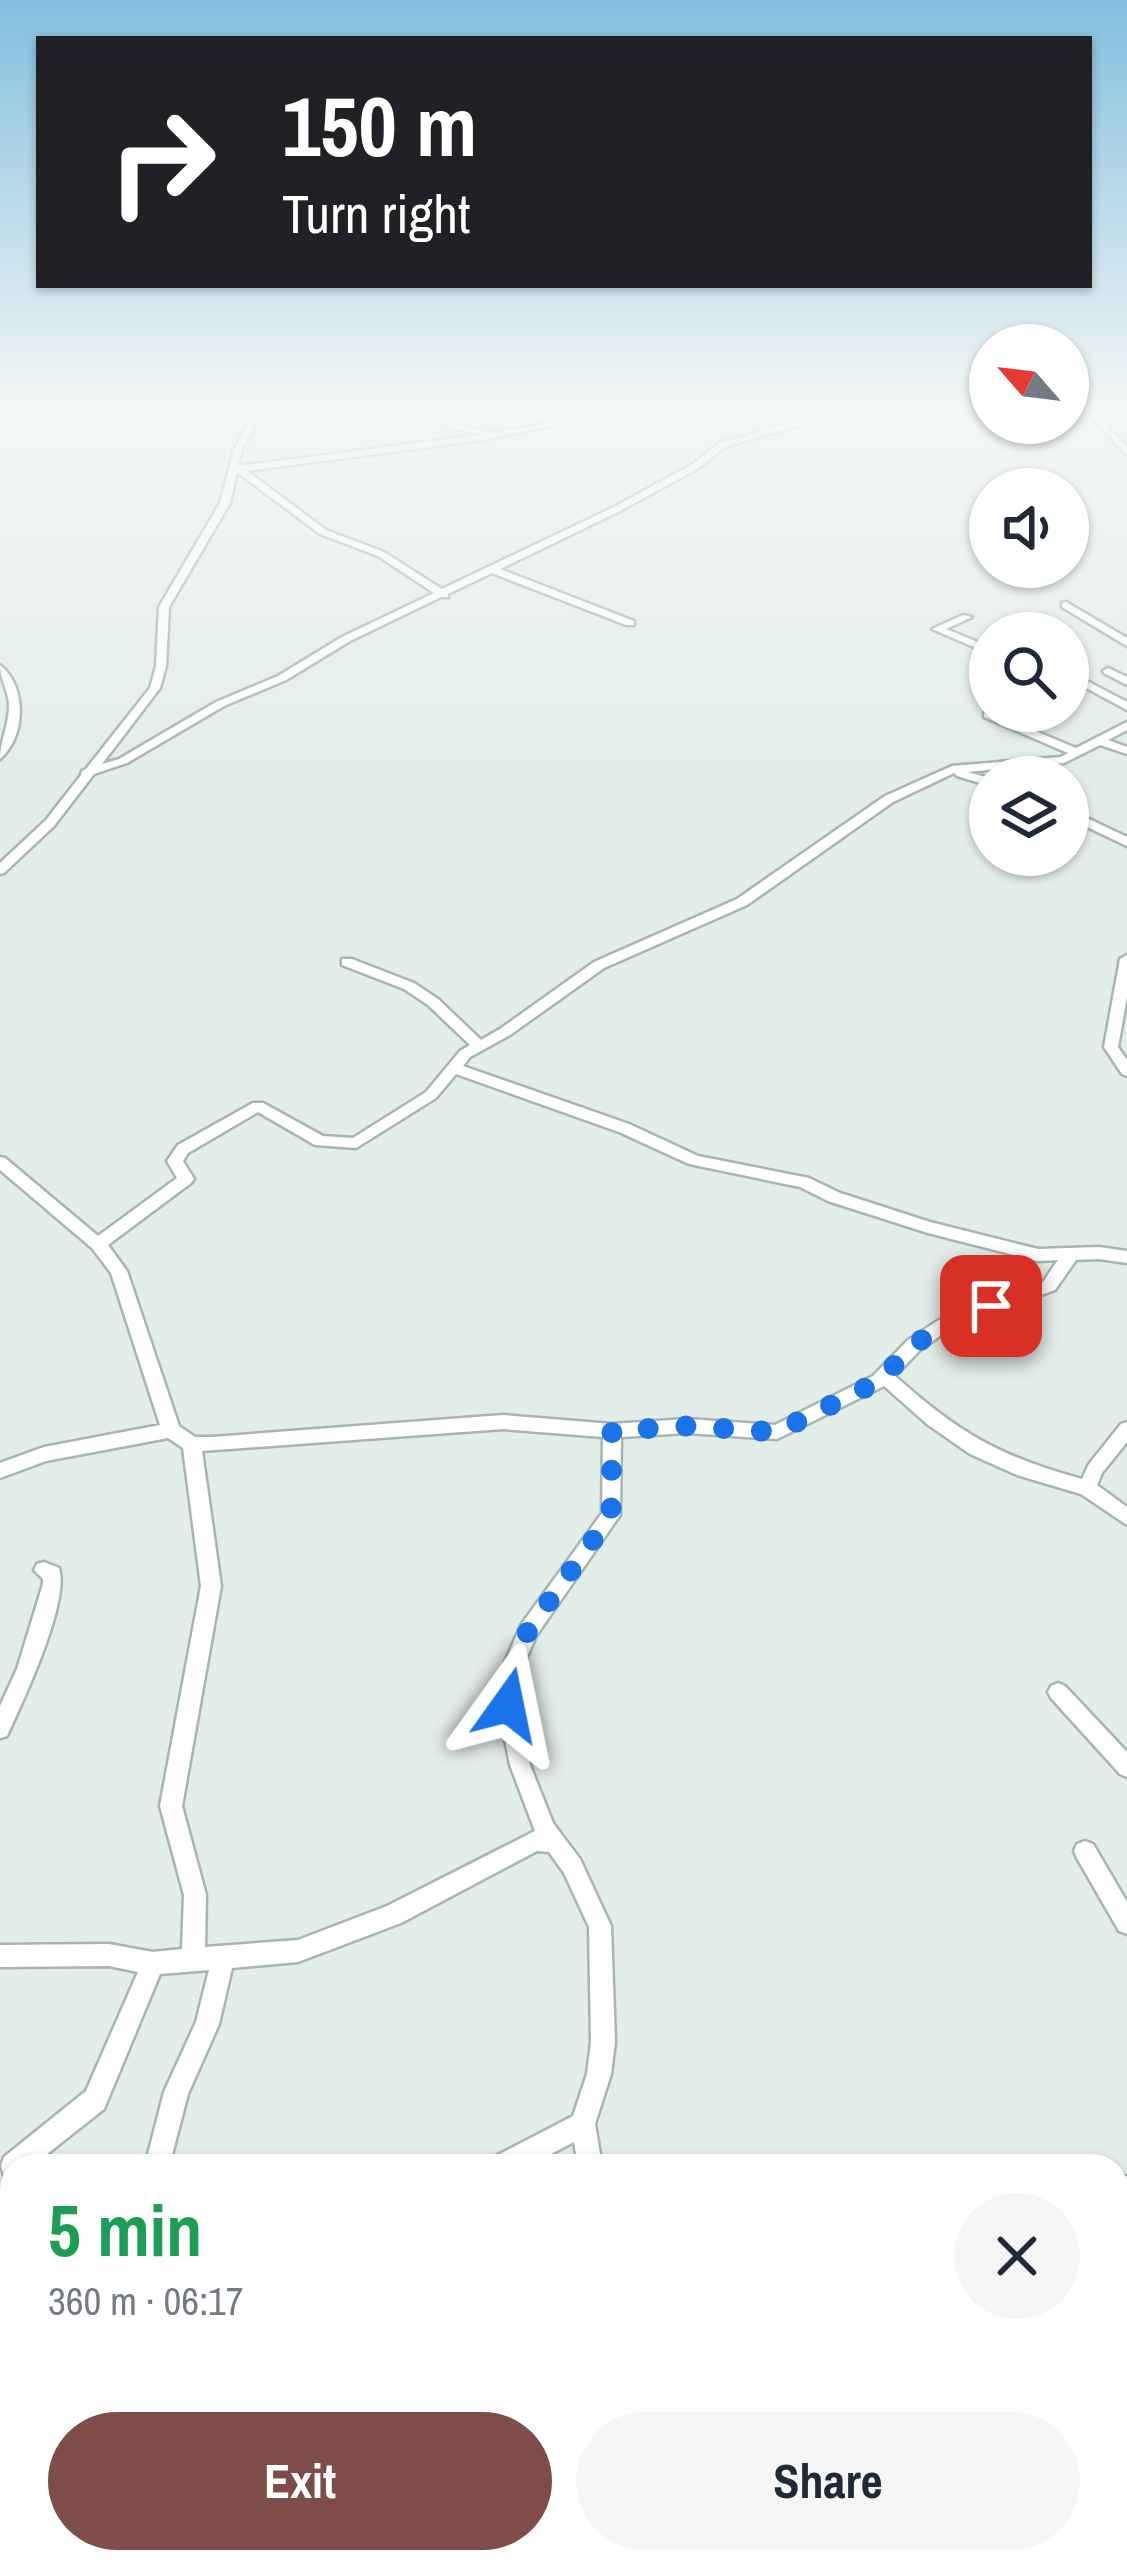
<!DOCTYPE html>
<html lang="en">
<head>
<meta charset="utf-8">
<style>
  :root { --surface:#fff; --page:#f6f6f7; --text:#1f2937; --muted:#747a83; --accent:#7e4d49 }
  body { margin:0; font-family:"Archivo Narrow",sans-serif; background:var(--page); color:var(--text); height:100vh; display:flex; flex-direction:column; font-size:45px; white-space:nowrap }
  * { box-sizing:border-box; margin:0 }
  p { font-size:39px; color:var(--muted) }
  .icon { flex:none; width:66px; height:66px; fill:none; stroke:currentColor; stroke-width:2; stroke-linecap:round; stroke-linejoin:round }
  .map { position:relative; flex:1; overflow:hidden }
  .sheet { position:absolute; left:0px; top:2154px; width:1128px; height:420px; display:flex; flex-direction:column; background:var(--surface); border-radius:36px 36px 0 0; box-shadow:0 3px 9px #0004 }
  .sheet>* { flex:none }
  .guide { position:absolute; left:36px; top:36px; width:1056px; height:252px; border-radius:0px; box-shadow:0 3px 9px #0004; background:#202124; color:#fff; overflow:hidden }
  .needle { width:78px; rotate:298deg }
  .fabs { position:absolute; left:969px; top:324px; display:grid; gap:24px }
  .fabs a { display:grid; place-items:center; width:120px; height:120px; border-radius:50%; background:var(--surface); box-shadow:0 3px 9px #0004; font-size:60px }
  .pin { position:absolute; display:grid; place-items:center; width:102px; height:102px; color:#fff; margin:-51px; border-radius:24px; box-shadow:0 6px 18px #0006 }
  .me { position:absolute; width:132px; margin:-66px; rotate:12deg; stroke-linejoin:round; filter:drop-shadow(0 0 9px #0008) }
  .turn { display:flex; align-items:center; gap:42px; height:252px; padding:0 48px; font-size:54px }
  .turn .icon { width:156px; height:156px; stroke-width:2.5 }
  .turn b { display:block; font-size:84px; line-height:102px }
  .round { display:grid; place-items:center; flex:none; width:126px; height:126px; border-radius:63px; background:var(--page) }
  .head { display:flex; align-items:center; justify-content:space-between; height:204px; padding:0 48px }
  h1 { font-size:72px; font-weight:700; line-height:90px; color:#1e9e55 }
  .action { display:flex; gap:24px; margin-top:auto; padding:24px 48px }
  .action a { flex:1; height:138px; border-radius:72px; background:var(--accent); color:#fff; font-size:48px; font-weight:700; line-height:138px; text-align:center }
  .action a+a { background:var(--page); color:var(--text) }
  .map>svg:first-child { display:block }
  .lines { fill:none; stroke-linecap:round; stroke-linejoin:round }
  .street-casing { stroke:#a6b6b0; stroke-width:5 }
  .street { fill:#fff; fill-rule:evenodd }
  .route { stroke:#1a73e8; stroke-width:21; stroke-dasharray:0 37.8 }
</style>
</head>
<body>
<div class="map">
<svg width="1127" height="2574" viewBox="0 0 1127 2574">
  <rect width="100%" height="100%" fill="#e4eee9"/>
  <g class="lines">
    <g class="street-casing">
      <path id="street" d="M257,407H265L242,450L238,466L480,435L376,407H389L492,433L639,407L617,416L572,422L482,440L247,471L326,530L384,552L442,589L612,508L693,464L719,443L848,407H860L725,447L699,468L618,512L500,569L634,621V625H626L492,573L448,594V597H441L350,641L286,680L224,706L127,763L94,774L54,826L4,873L0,874V863L46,820L81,775L82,771L86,769L150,688L156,666L159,607L220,503L234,450ZM237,472L320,534L378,556L434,593L342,637L278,676L216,702L119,759L102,764L160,688L166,666L169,607L230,503Z
        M1081,407H1089L1127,447V455Z
        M1066,602L1127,638V646L1062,607V603Z
        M963,615L972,617L946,629L990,647V654L932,629Z
        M0,665C27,686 26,737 0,759C0,741 9,725 9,706C9,691 0,680 0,665Z
        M1108,668L1127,677V685L1104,673L1103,671Z
        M1068,671L1127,702V710L1068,678Z
        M984,713H992L1076,748L1127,722V730L1108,740L1127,747V754L1100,745L1064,763L967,772L990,778V786L957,776L954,773L893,802L747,905L604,968L510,1035L470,1057L463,1066L629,1124L698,1156L809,1178L840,1193L930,1222L1038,1249L1099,1247L1127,1251V1263L1099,1259L1076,1260L1055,1290L951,1328L920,1350L895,1376C959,1433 998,1456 1082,1479L1089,1464L1121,1424L1127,1422V1442L1102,1473L1097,1485L1127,1507V1525L1081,1494L1017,1475L970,1454L927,1424L884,1386L777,1439L687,1433L621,1437L620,1515L536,1636L524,1664L518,1704L530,1765L553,1823L580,1859L611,1926L615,2042L611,2074L595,2124L602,2166H578L574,2142L528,2166H491L494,2157L573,2116L587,2074L591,2042L589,1927L564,1873L549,1852L537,1851L401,1923L298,1962L232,1968L219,2024L188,2094L169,2166H145L164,2092L196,2022L209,1970L160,1974L104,2109L32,2166H12V2178L4,2175L1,2166L4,2157L86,2091L138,1972L109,1966L0,1967V1945L109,1944L153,1952L182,1949L184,1895L160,1806L201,1586L183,1448L168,1438L46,1461L0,1478V1463L44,1447L160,1425L111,1273L92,1248L0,1170V1157L5,1158L98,1236L177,1178L167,1161L178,1145L253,1103H263L323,1136L353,1138L426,1092L460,1051L470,1045L428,1005L404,989L342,965V959H352L414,983L438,999L481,1040L500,1029L594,962L737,899L885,796L952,766L1061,757L1068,753L984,717ZM456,1074L619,1132L689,1164L800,1187L828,1201L928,1233L1038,1261L1058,1260L1043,1282L939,1320L908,1340L873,1376L775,1425L687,1419L612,1424L503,1415L212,1437H195L179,1426L127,1271L108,1245L191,1183L194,1179L183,1161L188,1153L258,1112L315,1145L356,1148L436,1098ZM503,1429L603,1437L602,1513L521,1625L504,1664L498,1704L510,1765L535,1831L387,1906L298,1940L205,1947L206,1895L182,1806L221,1586L202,1451Z
        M1068,809L1127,837V846L1068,818Z
        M1127,955V997L1118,1047L1127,1060V1076L1122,1074L1104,1047L1120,959Z
        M44,1562L59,1568C70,1602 23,1701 7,1736L0,1738V1706L17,1669L43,1584V1579L34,1570L37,1564Z
        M1058,1683L1065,1686L1127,1752V1777L1120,1774L1051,1698L1048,1692L1051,1686Z
        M1085,1841L1093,1844L1127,1902V1934L1119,1931L1077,1858L1074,1851L1077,1844Z
        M1127,2176V2202L1116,2206V2180Z
        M1116,2361L1125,2365L1127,2368V2423L1117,2420L1116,2416Z
        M515,2562H543L538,2574H510Z"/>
    </g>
    <use href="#street" class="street"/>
  </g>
  <linearGradient id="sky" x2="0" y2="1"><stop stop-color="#83bedf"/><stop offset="0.53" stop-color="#f3f7f5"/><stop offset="1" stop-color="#f3f7f5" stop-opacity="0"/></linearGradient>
  <rect width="1127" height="767" fill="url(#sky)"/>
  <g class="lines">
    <path class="route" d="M508,1705L514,1664L528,1631L611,1515L612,1431L687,1426L777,1432L879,1381L914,1345L945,1324L991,1306"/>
  </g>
</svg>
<div class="fabs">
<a><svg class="needle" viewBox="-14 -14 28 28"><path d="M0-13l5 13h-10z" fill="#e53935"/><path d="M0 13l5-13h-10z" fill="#747a83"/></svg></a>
<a><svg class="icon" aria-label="sound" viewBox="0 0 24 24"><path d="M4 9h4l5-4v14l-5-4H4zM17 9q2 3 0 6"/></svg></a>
<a><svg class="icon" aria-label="search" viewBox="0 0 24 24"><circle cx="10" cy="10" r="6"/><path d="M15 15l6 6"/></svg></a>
<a><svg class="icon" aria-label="layers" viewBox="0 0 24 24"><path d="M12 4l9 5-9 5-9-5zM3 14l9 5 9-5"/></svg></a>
</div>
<div class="pin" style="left:991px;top:1306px;background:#d93025"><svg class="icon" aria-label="arrive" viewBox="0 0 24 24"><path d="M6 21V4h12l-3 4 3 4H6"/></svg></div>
<svg class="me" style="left:508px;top:1705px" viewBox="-20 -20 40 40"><path d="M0-17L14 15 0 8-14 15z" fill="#1a73e8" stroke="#fff" stroke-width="4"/></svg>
<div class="guide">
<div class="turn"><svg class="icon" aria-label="right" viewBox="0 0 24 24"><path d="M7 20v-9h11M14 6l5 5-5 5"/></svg><div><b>150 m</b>Turn right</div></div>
</div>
<section class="sheet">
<div class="head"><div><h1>5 min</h1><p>360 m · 06:17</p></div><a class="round"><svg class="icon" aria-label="close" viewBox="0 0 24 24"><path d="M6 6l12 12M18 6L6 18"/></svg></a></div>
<div class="action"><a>Exit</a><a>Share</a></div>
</section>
</div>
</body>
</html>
